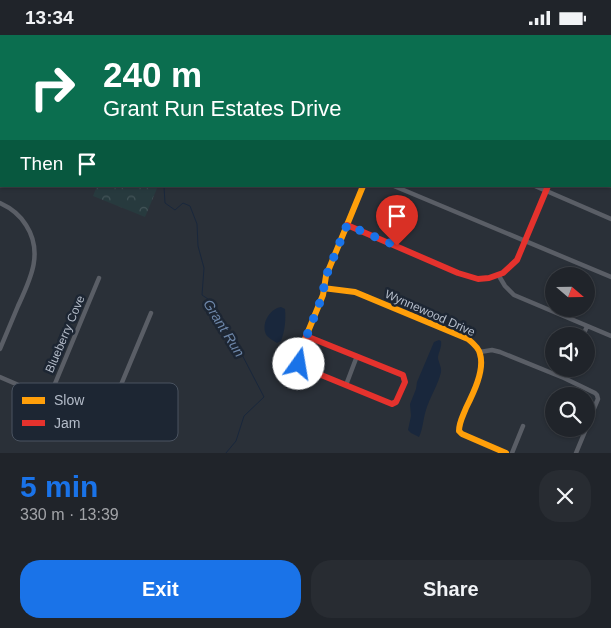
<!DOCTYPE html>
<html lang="en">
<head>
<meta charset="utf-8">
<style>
  :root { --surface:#20242a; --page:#282c32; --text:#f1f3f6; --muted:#a2a4a8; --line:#3d4147; --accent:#1a73e8 }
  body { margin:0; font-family:Helvetica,sans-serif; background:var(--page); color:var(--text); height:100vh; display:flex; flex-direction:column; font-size:19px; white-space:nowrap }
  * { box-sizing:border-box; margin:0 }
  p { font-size:16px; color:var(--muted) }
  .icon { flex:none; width:28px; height:28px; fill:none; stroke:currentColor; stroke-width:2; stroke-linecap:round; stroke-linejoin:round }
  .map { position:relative; height:418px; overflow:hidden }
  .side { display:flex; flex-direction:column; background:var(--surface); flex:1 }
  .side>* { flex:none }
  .top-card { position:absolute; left:0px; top:0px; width:611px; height:152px; box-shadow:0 1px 4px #0004,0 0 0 1px var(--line); background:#0b6e4f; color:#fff; overflow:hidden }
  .needle { width:32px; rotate:110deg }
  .buttons { position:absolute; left:545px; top:232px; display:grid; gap:10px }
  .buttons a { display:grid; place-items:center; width:50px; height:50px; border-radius:50%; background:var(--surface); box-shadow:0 1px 4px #0004,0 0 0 1px var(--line); font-size:25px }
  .pin { position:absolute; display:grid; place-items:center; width:42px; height:42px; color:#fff; margin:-51px -21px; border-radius:50% 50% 50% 0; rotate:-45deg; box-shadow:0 0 5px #0007 }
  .pin .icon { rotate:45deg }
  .me { position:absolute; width:55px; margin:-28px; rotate:13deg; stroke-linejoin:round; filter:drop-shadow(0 0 4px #0008) }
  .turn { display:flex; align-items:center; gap:18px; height:105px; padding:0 20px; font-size:22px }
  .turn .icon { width:65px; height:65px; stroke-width:2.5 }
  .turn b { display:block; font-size:35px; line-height:42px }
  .then { display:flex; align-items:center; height:48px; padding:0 20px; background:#0003; gap:10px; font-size:19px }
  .round { display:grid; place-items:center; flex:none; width:52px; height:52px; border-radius:20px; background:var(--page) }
  .summary { display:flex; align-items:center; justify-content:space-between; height:85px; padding:0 20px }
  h1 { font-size:30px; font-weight:800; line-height:38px; color:var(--accent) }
  .button { display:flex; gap:10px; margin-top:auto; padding:10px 20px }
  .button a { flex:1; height:58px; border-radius:20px; background:var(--accent); color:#fff; font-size:20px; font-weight:800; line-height:58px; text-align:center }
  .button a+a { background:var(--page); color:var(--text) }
  .status { display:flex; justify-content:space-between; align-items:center; height:35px; padding:0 25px; background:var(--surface); direction:ltr }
  .status svg { height:14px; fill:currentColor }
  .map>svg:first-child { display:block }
  .park { fill:url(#park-crowns) }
  .water { fill:#19273c }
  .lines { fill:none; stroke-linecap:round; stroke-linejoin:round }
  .stream { stroke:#19273c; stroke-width:1 }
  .street { stroke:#5a5e66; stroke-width:4.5 }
  .slow { stroke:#ff9f0a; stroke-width:6 }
  .jam { stroke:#e5322d; stroke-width:6 }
  .route { stroke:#1a73e8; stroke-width:9; stroke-dasharray:0 16.2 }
  .labels { text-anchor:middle; stroke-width:5; stroke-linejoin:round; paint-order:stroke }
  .street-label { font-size:12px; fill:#b4bcc9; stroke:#1d2633 }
  .water-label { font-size:14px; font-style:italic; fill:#6d86a8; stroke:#1d2633 }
  .key { fill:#1d2633; stroke:#4a5360; stroke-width:1 }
  .key-label { font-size:14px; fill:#b4bcc9 }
</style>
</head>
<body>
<div class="status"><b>13:34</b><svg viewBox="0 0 49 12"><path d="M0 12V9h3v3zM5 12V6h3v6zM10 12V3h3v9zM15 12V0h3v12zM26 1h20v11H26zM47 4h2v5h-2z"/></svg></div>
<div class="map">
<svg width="611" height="418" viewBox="0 0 611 418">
  <defs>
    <pattern id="park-crowns" width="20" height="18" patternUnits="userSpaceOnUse" patternTransform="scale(1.25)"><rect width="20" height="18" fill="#273a3e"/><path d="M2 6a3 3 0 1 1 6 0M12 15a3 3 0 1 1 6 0" fill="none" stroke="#445559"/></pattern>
  </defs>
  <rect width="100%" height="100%" fill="#2a3038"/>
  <path class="park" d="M97,151H158L145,182L93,161Z"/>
  <path class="water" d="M281,272L285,274C286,285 285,295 281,306L277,308C274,306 270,304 267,301C260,290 269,274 281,272Z
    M439,305L441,306C442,312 439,316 438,322C438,327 442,332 441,337C439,348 429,364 426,375C423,384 423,394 419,402L411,398L408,395L411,381L410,369L416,354L417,347L434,307Z"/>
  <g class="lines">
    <path class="stream" d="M273,1L274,0
      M164,151L165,168L175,175L183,168L190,171L197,189L198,211L204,233L202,260L211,266L222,295L239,314L264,362L244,381L236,406L226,418"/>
    <path class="street" d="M81,0L82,1
      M158,0V1
      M469,0L470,1
      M1,1L3,0
      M610,1V0
      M0,86L1,87
      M394,151L611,242
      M535,151L611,184
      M0,168C11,173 20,180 26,190C44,218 30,245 18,271C12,285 6,300 0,314
      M499,241L505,251L514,260L611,301
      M583,301L587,291
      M480,317L492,315L500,317L564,343L595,358L597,360L598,364L586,392
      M0,342L95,383C107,385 109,379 113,369L151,278
      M564,343L568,334
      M346,350L357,321
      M49,363L99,243
      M512,418L523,391
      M576,418L586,394"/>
    <path class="slow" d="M366,1L367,0
      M0,12L1,14
      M323,253L355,257L468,304C473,308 479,313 480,319C485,335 473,359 466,373C463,381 459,387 459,396L462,399L506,418
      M309,335L301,332L298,326L305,304L323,260L326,241L363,151"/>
    <path class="jam" d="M347,190L458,238L478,244L489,243L503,238L517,225L548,151
      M306,301L403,340L405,347L396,367L392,369L309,335"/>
  </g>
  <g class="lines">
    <path class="route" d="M299,329L298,323L322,262L326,241L347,190L397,211"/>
  </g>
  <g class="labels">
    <g class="street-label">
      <text transform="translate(430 278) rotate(24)" y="4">Wynnewood Drive</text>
      <text transform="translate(65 299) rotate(-67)" y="4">Blueberry Cove</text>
    </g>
    <g class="water-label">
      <text transform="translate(224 293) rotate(58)" y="5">Grant Run</text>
    </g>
  </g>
  <rect x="12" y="348" width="166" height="58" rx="8" class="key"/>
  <rect x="22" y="362" width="23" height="7" fill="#ff9f0a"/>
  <rect x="22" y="385" width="23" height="6" fill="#e5322d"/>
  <g class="key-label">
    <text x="54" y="370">Slow</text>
    <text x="54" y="393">Jam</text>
  </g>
</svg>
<div class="buttons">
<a><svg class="needle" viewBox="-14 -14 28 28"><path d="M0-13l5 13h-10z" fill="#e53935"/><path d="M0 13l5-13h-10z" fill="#a2a4a8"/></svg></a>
<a><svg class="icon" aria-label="sound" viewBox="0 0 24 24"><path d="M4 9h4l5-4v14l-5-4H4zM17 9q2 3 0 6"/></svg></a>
<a><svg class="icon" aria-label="search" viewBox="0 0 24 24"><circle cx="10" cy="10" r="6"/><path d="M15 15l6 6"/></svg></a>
</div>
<div class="pin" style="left:397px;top:211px;background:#d93025"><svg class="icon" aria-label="arrive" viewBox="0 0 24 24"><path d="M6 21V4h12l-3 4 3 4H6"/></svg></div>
<svg class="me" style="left:299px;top:329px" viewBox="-20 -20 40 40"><circle r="19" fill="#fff"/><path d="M0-13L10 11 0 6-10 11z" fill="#1a73e8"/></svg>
<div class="top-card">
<div class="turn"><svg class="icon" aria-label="right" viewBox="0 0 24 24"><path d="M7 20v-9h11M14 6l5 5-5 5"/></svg><div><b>240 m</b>Grant Run Estates Drive</div></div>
<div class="then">Then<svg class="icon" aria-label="arrive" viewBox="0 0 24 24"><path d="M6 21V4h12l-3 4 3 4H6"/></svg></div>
</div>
</div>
<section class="side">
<div class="summary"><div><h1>5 min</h1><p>330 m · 13:39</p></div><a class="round"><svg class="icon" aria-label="close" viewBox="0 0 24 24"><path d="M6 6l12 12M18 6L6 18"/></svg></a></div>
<div class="button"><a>Exit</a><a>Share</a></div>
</section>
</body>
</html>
